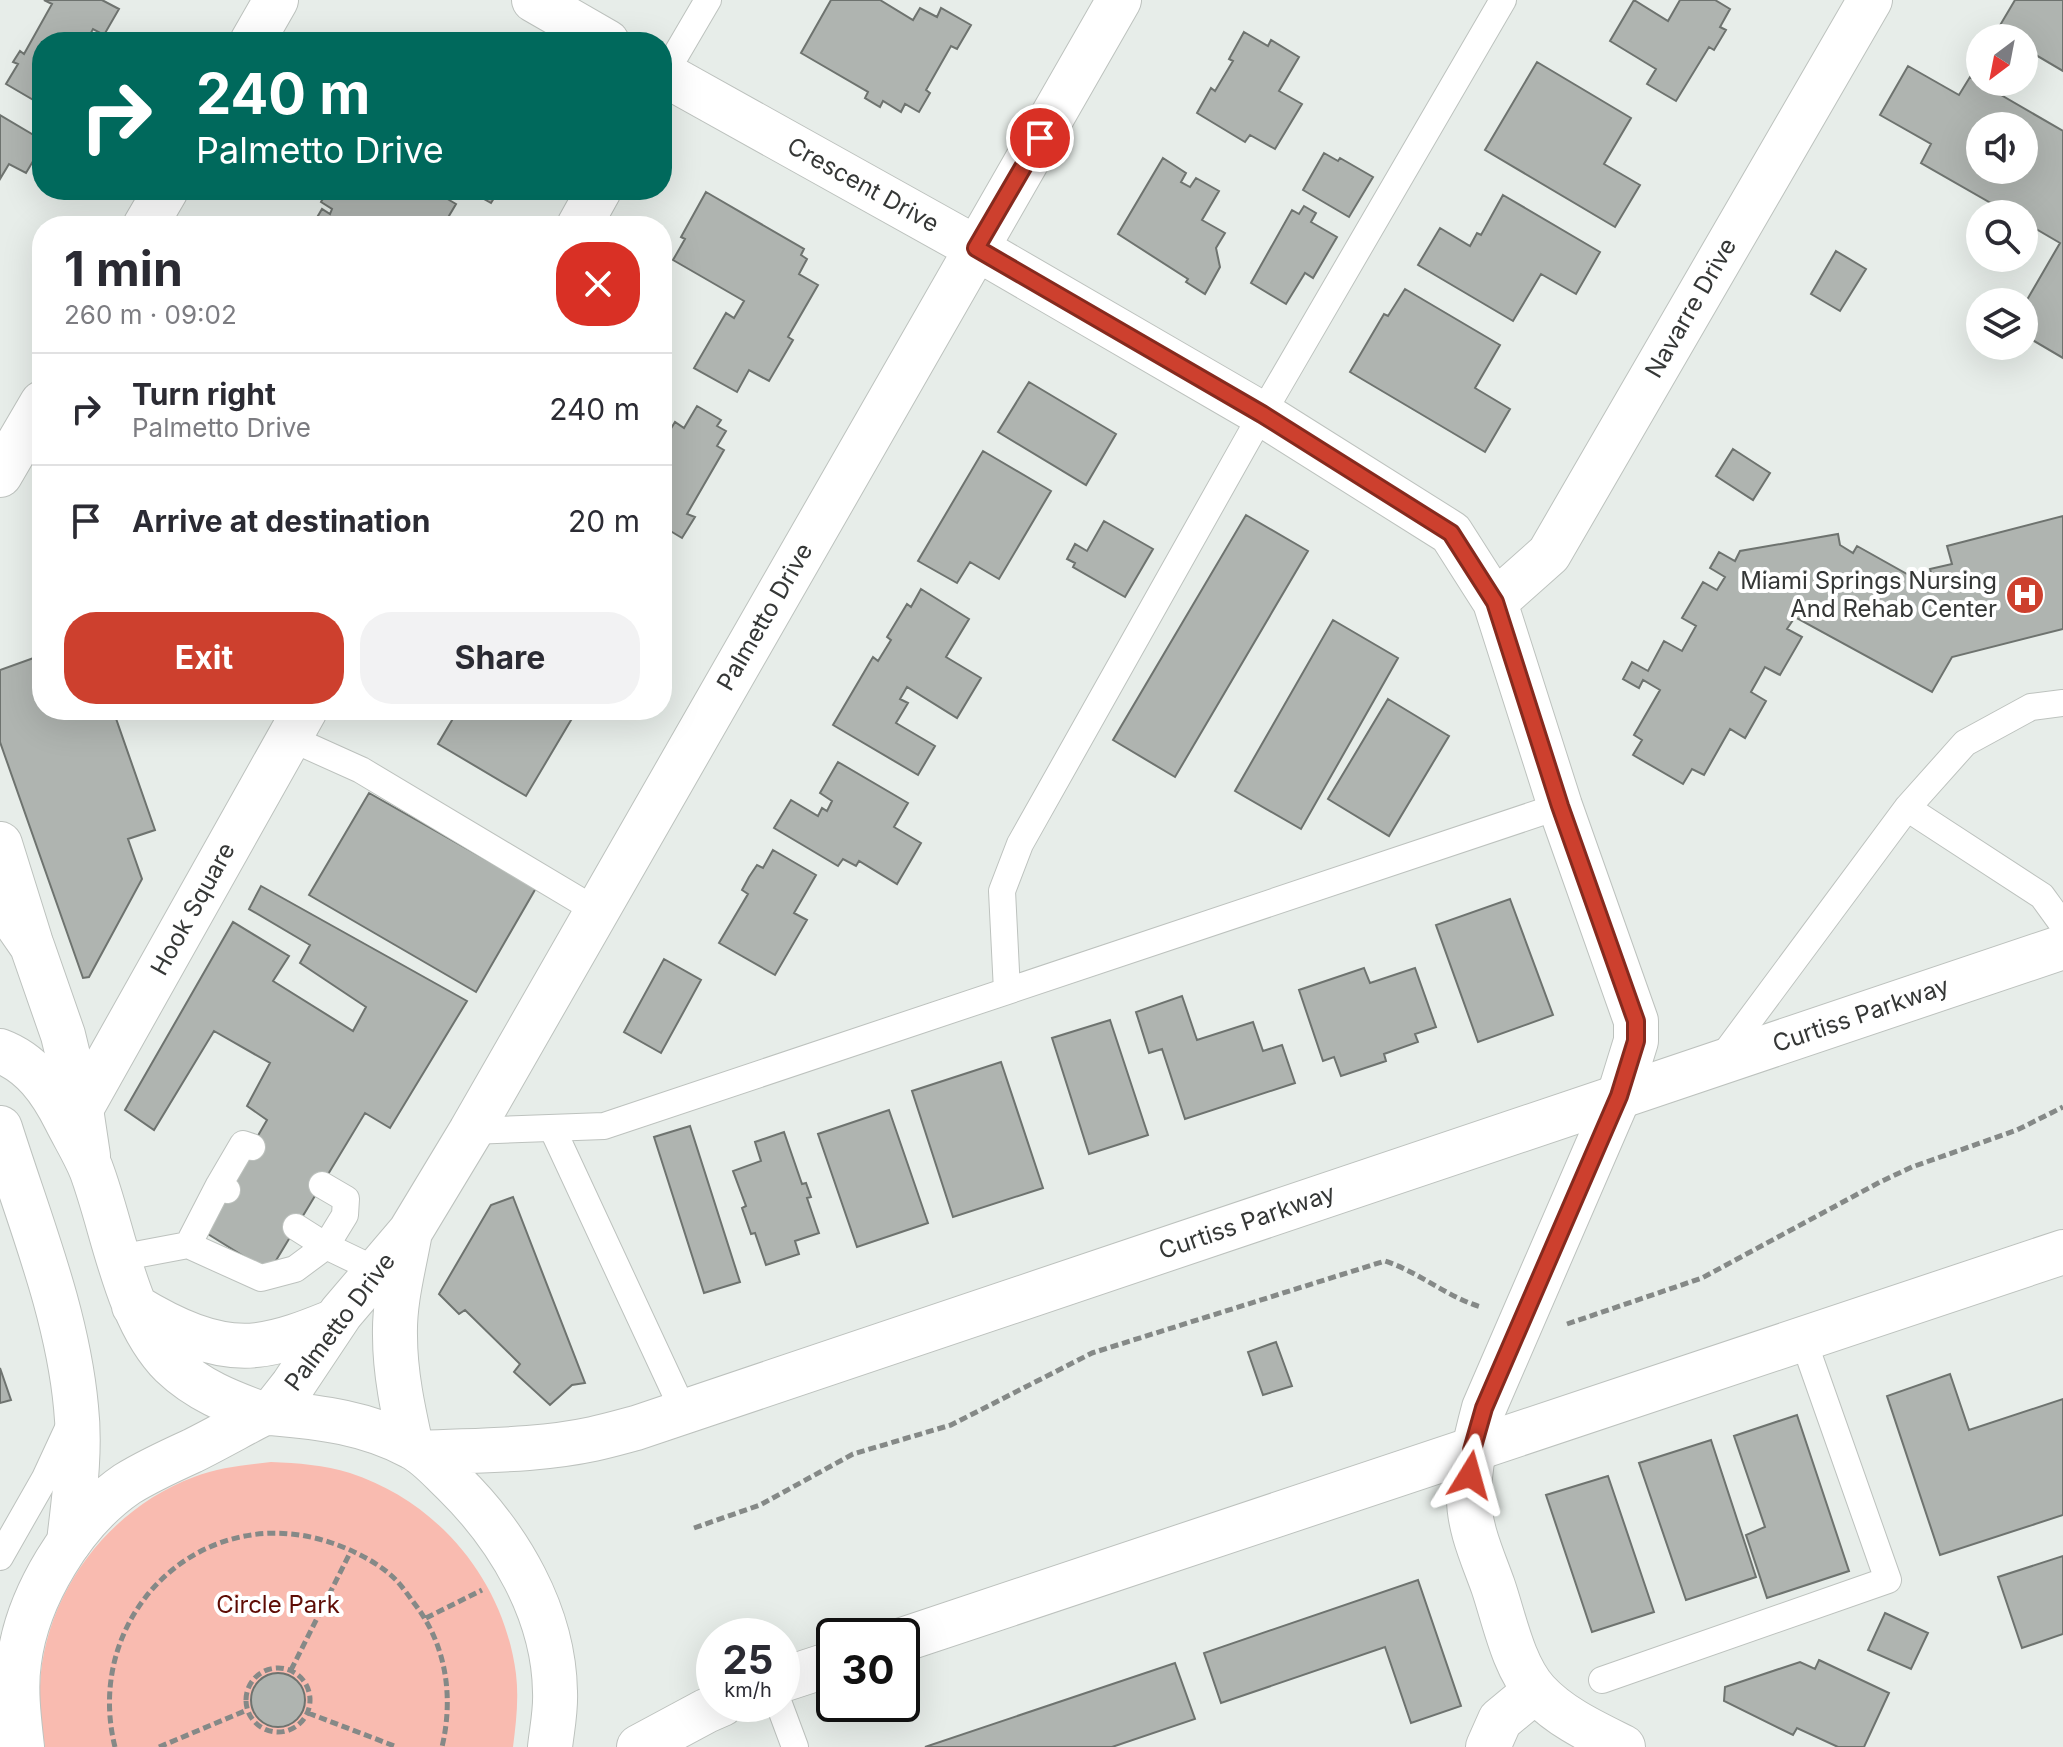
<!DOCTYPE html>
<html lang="en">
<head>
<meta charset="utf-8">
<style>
  :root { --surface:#fff; --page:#f2f2f3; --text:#2b2b33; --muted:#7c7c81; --line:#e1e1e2; --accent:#cd402e }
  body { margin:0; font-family:Inter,sans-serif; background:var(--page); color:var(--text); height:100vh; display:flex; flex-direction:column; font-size:30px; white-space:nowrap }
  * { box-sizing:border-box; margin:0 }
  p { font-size:26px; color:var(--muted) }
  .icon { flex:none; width:44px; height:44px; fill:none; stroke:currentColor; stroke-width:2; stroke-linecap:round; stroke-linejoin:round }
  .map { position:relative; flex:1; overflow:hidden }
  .details { position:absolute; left:32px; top:216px; width:640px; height:504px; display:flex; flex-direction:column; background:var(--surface); border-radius:32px; box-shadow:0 8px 32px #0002 }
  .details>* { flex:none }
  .guide { position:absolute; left:32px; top:32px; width:640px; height:168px; border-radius:32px; box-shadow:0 8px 32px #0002; background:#00695c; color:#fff; overflow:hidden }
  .needle { width:52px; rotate:212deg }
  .controls { position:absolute; left:1966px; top:24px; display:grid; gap:16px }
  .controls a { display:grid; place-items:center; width:72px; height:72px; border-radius:50%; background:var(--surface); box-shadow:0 8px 32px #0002; font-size:40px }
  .speed { position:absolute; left:696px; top:1618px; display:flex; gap:16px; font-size:40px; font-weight:700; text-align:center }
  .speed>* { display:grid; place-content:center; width:104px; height:104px; border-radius:50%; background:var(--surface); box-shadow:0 8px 32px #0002; line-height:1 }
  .speed small { font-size:20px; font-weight:400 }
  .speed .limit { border:4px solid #111; border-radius:12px; background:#fff; color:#111 }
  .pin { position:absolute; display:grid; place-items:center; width:68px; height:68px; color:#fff; margin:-34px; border:4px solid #fff; border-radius:50%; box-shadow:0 2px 8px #0007 }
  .me { position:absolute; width:88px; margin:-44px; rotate:8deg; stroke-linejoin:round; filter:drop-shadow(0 0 6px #0008) }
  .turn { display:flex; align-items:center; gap:28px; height:168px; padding:0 32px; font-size:36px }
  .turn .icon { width:104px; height:104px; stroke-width:2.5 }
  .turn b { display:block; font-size:56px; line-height:68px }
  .round { display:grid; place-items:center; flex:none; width:84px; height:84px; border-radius:32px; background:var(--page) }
  .summary { display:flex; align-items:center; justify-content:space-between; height:136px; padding:0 32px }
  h1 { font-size:48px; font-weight:700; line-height:60px }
  .primary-button { display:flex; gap:16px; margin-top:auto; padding:16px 32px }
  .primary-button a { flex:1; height:92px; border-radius:32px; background:var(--accent); color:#fff; font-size:32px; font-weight:700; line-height:92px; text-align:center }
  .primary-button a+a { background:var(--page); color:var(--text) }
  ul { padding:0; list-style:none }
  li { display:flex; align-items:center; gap:24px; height:112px; padding:0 32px; border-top:2px solid var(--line) }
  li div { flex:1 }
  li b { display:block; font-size:30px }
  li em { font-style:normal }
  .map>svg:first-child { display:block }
  .green { fill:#f9bbb0 }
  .building { fill:#afb4b0; stroke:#6e736f; stroke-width:2; fill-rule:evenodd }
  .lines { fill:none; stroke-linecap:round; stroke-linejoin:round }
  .service-casing { stroke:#bdc2be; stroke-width:28 }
  .minor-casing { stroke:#bdc2be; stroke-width:46 }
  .tertiary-casing { stroke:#bdc2be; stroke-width:46 }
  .secondary-casing { stroke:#bdc2be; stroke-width:46 }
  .path { stroke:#858987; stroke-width:5; stroke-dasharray:8 4; stroke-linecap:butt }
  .service { stroke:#fff; stroke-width:26 }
  .minor { stroke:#fff; stroke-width:44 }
  .tertiary { stroke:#fff; stroke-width:44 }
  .secondary { stroke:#fff; stroke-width:44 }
  .route-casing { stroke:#852a1e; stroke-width:20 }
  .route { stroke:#cd402e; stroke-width:14 }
  .labels { text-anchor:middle; stroke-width:8; stroke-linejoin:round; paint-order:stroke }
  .street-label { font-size:24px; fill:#353736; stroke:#fff }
  .poi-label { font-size:24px; fill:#353736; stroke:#fff; text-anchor:end }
  .park-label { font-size:24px; fill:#5e0c04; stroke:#fff }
</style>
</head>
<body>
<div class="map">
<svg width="2063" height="1747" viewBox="0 0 2063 1747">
  <rect width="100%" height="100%" fill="#e7ede9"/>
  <path class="green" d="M271,1462C298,1463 324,1465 350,1473C439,1502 504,1581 516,1674C519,1699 516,1723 513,1747H45C42,1727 39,1706 40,1686C44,1594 108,1509 194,1477C219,1467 245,1465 271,1462Z"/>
  <path class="building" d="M44,0H102L119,9L104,35L93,29L86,42H42V105L6,84L18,64L13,62L20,51L24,54L52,4Z
    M831,0H880L913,20L920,8L937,17L941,8L971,25L957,49L951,46L926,90L930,93L919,112L905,104L901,112L883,101L880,107L865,98L868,92L801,53Z
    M1634,0L1668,21L1680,0H1715L1730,9L1720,27L1726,30L1714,50L1709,47L1676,101L1647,84L1656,69L1610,41Z
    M2015,0H2063V71L2024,48V38H2007L1996,32Z
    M1244,32L1268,46L1271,40L1299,57L1279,91L1302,104L1275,149L1250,135L1245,142L1197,113L1211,88L1215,91L1233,61L1229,59Z
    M1537,62L1631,118L1604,164L1640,185L1615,227L1485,150Z
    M1908,66L1959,95L1970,77L2063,131V358L2024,335V305L2060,243L2024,222V214H2010L1921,163L1931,144L1880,115ZM1980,126H2024V170H1980Z
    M0,115L42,140V146L26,173L9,164L0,179Z
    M1324,153L1338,161L1340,158L1373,177L1349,217L1303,190Z
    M1163,158L1186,173L1181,182L1190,187L1196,178L1219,191L1202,220L1225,233L1216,248L1220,267L1205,294L1186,282L1188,279L1118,234Z
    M328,190H432L456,204L443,226H312L322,209L330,214L332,209L321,202Z
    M468,190H499L491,203Z
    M706,192L804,249L801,255L807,259L799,274L818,285L788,337L793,340L769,381L749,370L737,392L694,368L726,313L734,318L744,301L673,260L685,239L681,237Z
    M1503,195L1600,252L1576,294L1541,274L1513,321L1418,265L1440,228L1470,246L1477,233L1481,235Z
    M1304,206L1316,213L1311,222L1337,237L1313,278L1305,273L1286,304L1251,283L1292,210L1299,214Z
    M1836,251L1866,269L1840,311L1811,294Z
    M1405,289L1500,345L1475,388L1510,409L1485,452L1350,372L1384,314L1388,316Z
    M1029,382L1116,434L1086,485L998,432Z
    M697,406L721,420L717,426L726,431L717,446L724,450L687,514L695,517L682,538L662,526V443L675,422L684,428Z
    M1733,449L1770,473L1753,500L1716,476Z
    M983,451L1051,491L999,579L970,562L957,583L918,561Z
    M1246,515L1308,551L1175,777L1113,740Z
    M2063,516V629L1952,657L1932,692L1795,617L1787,629L1802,637L1780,675L1765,667L1751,692L1766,701L1745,738L1730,729L1704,775L1692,769L1683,784L1633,755L1642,740L1634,735L1660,690L1643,680L1639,688L1623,679L1632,662L1648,671L1664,641L1682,651L1696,626L1682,618L1703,582L1717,590L1725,577L1710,568L1719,552L1735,561L1740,551L1838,534L1840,545L1853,553L1857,546L1932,588H1935L1930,569L1952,564L1947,546Z
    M1104,521L1153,549L1125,597L1073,567L1075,563L1067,559L1075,544L1087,551Z
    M921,589L969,619L946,657L981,678L957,718L907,687L900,699L908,703L896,723L935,746L918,775L833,725L873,657L878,661L891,640L887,637L907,604L911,607Z
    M1333,620L1398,658L1301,829L1235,791Z
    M42,655V710H113L155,830L128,839L142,879L89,977L83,978L0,742V670Z
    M1388,699L1449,736L1389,836L1328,799Z
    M458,710H577L526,796L438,744Z
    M838,762L908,803L894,827L921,843L897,884L859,861L856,866L843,859L838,866L774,828L791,800L818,816L822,808L827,811L832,801L820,793Z
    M369,793L536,888L476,992L309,895Z
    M773,850L816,875L794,913L807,920L775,975L719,943L748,894L742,890L749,877L757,865L763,868Z
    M261,886L467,1001L390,1128L365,1113L269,1272L203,1231L267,1120L247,1106L270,1063L214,1031L154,1130L125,1110L233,922L289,956L273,981L353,1031L366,1007L300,963L310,945L249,909Z
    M1510,899L1553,1015L1478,1042L1436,925Z
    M664,959L701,980L661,1053L624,1032Z
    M1364,968L1370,983L1415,968L1436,1027L1415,1034L1418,1042L1384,1054L1386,1061L1341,1076L1334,1057L1323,1061L1299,990Z
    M1182,996L1197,1040L1253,1022L1263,1051L1282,1045L1295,1083L1185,1119L1162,1049L1149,1053L1136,1012Z
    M1110,1020L1148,1135L1089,1154L1052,1038Z
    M1001,1062L1043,1188L953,1217L912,1091Z
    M889,1110L928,1223L857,1247L818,1134Z
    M690,1126L740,1282L704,1293L654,1137Z
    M784,1132L802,1184L806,1183L811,1197L807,1198L819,1233L795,1241L799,1254L766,1265L755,1233L751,1234L742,1208L746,1206L733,1171L761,1161L755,1142Z
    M513,1197L585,1383L572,1385L550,1405L514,1372L520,1364L465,1310L459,1314L439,1294L491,1205Z
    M1276,1342L1292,1386L1263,1395L1248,1352Z
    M0,1368L11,1400L0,1403Z
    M1950,1374L1969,1430L2063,1399V1515L1940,1555L1887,1396Z
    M1797,1415L1849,1571L1767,1598L1746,1535L1765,1527L1734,1436Z
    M1711,1440L1756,1577L1686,1600L1639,1463Z
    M1608,1476L1654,1612L1592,1632L1546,1495Z
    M2063,1556V1634L2022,1648L1998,1577Z
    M1418,1580L1461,1706L1411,1723L1385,1647L1221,1703L1204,1653Z
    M1885,1613L1928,1633L1911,1669L1868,1650Z
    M1819,1660L1889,1693L1864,1747H1838L1797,1728L1793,1735L1724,1701L1725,1687L1800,1662L1815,1669Z
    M1175,1663L1195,1719L1112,1747H925Z
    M251 1700a27 27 0 1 1 54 0a27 27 0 1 1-54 0Z"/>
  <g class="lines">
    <g class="service-casing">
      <path id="service" d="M664,75L708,0
        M290,738L361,770L597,911
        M1907,808L2042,896L2063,925
        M1007,991L1002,891L1020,844L1262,414L1503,0
        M1720,1060L1907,808L1965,743L2031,707L2063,703
        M552,1128L684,1412
        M471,1131L604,1126L1560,806
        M219,1185L243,1144L252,1147
        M296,1227L326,1246L345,1215L346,1199L322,1185
        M188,1245L219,1185L227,1190
        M119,1258L188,1245L261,1278L295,1269L326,1246L376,1270
        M0,1557L45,1478L70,1424
        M1602,1680L1888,1580L1803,1339
        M779,1704L795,1747"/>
    </g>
    <g class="minor-casing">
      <path id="minor" d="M534,0L607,42
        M252,42L276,0
        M662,73L976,248L1262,414L1451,533L1495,602L1560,806L1636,1021V1041L1619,1096L1484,1408C1476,1438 1469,1467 1469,1498C1469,1528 1483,1558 1493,1586C1504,1618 1513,1666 1537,1692C1560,1717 1593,1732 1623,1747
        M145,226L166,190
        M579,226L599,190
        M0,475L42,403
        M1495,602L1549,554L1870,0
        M0,844L30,940
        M81,1109L305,710
        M410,1232C404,1266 394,1301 395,1336C395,1373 403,1410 411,1446
        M271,1413L293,1385L341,1313L410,1232L471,1131L1119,0
        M1488,1747L1500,1720L1535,1691"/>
    </g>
    <g class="tertiary-casing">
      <path id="tertiary" d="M0,900L32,946L63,1035L81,1109L88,1156
        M0,1128C29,1220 67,1311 76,1407C81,1452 74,1498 69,1542"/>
    </g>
    <g class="secondary-casing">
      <path id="secondary" d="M0,1051C32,1063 51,1090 66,1120C74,1136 84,1152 91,1169C114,1230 125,1318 172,1365C198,1390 229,1402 262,1414
        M134,1306C170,1328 214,1350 257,1345C284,1342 310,1331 335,1321
        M422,1453C479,1450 537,1451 593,1439C607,1436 621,1432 636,1428L2063,947
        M902,1640L2063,1252
        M782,1680L834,1663
        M22,1747C19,1720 15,1689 19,1662C27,1597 73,1521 127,1484C148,1471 170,1461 192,1451C216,1439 239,1426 262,1414L271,1413C320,1417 368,1423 412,1447C428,1455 441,1471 454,1483C509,1537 554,1613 555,1692C556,1710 552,1729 550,1747
        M639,1747L706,1711L722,1704"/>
    </g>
    <path class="path" d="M1567,1324L1702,1278L1880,1182L1912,1167L2017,1130L2063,1107
      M694,1528L760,1505L853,1454L951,1425L1092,1353L1385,1261C1419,1272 1447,1297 1481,1307
      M426,1618L482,1590
      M246 1700a32 32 0 1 1 64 0a32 32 0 1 1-64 0Z
      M291,1670L352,1549
      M308,1713L397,1747
      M115,1747C82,1615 202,1498 332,1543C353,1550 379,1563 395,1579C402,1586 408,1595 414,1603C446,1644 454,1696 442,1747
      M159,1747L247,1710"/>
    <use href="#service" class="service"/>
    <use href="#minor" class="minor"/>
    <use href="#tertiary" class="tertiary"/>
    <use href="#secondary" class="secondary"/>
  </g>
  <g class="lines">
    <g class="route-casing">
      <path id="route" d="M1040,138L976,248L1262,414L1451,533L1495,602L1560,806L1636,1021V1041L1619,1096L1484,1408L1472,1450L1470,1475"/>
    </g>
    <use href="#route" class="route"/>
  </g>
  <defs>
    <g id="hospital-disc" transform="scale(2)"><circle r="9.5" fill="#cd402e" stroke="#fff"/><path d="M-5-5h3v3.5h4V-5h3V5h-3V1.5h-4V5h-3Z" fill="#fff"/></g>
  </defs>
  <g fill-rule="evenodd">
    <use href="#hospital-disc" x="2025" y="595"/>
  </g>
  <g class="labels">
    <g class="street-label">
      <text transform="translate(863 185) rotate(29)" y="8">Crescent Drive</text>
      <text transform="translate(1691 308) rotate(-60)" y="8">Navarre Drive</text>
      <text transform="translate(765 617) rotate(-60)" y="8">Palmetto Drive</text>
      <text transform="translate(193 909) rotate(-61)" y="8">Hook Square</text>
      <text transform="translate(1861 1015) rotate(-19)" y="8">Curtiss Parkway</text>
      <text transform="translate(1247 1222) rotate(-19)" y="8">Curtiss Parkway</text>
      <text transform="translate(340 1322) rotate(-53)" y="8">Palmetto Drive</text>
    </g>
    <g class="poi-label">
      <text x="1997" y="589">Miami Springs Nursing<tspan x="1997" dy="28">And Rehab Center</tspan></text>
    </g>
    <g class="park-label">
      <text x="278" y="1613">Circle Park</text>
    </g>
  </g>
</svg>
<div class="controls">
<a><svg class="needle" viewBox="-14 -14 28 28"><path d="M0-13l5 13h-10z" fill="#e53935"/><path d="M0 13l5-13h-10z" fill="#7c7c81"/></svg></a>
<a><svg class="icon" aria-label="sound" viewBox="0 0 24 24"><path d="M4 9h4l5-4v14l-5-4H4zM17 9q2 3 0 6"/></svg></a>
<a><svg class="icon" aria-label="search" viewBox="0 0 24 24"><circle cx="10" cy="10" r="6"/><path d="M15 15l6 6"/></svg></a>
<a><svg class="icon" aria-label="layers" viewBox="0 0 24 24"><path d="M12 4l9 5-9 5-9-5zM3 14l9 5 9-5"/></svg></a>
</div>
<div class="speed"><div>25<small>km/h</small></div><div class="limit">30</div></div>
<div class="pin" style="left:1040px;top:138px;background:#d93025"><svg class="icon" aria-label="arrive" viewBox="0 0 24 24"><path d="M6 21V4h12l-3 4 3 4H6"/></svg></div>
<svg class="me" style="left:1470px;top:1475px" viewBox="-20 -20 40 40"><path d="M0-17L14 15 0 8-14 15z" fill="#cd402e" stroke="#fff" stroke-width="4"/></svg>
<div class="guide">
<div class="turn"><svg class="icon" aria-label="right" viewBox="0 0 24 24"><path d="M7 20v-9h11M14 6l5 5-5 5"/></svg><div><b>240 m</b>Palmetto Drive</div></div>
</div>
<section class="details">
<div class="summary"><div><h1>1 min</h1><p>260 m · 09:02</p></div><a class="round" style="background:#d93025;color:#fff"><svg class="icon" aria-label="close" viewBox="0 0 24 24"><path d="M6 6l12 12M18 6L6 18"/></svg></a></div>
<ul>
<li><svg class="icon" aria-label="right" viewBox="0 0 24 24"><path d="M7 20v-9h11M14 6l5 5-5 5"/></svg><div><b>Turn right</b><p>Palmetto Drive</p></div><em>240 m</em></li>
<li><svg class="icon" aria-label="arrive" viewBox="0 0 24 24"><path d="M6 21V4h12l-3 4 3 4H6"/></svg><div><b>Arrive at destination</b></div><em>20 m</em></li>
</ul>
<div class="primary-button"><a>Exit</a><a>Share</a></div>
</section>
</div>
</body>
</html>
